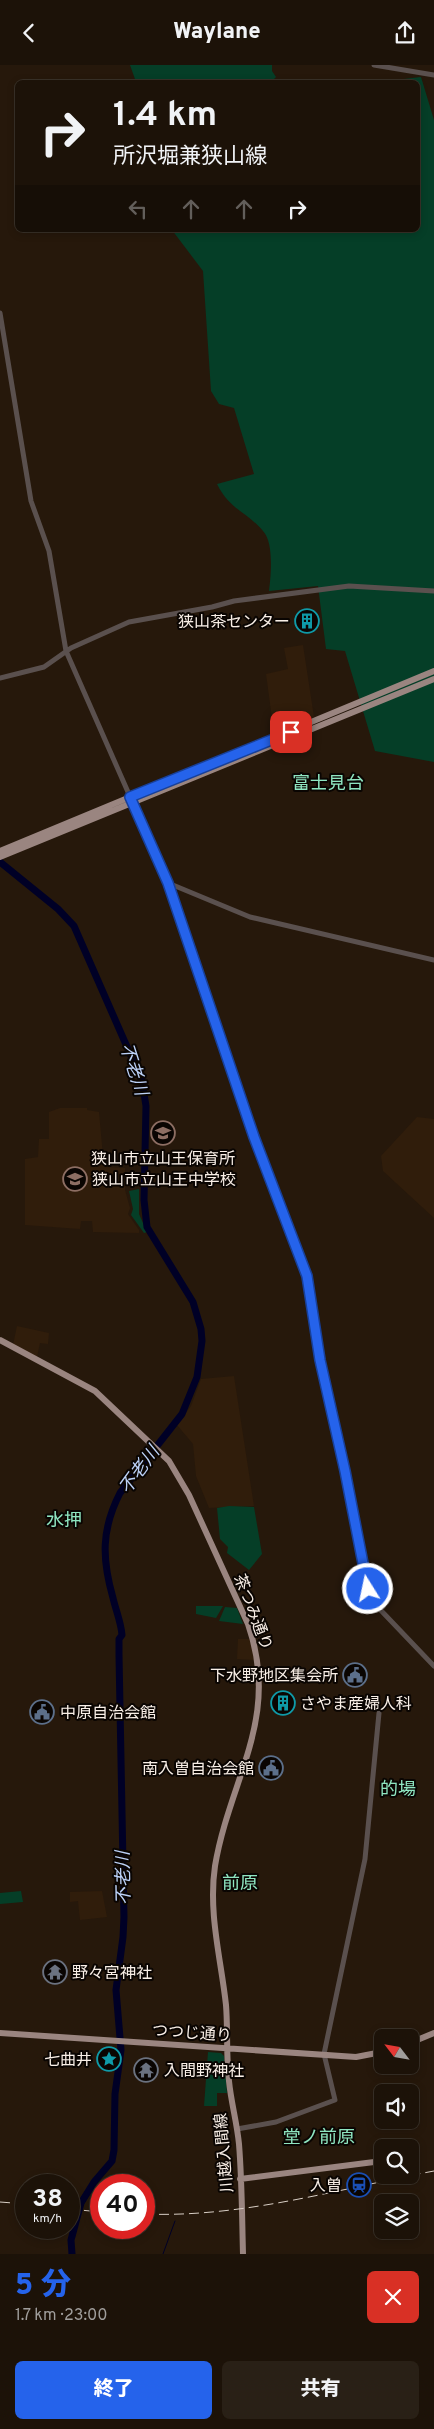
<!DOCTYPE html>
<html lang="ja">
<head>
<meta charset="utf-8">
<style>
  :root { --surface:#1c1208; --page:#292016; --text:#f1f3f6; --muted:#a09e9c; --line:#3a3229; --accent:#2563eb }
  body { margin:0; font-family:Overpass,"Noto Sans JP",sans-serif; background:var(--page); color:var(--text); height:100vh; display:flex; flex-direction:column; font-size:19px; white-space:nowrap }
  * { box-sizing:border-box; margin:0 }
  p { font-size:16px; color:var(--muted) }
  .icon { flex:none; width:28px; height:28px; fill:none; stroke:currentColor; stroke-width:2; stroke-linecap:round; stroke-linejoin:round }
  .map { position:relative; height:2189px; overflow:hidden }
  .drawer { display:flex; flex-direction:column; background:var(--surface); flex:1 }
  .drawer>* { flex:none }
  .hud { position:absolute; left:15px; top:15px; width:405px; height:152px; border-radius:8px; box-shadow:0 2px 8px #0003,0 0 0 1px var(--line); background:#1c1208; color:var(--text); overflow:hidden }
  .needle { width:32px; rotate:301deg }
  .controls { position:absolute; left:374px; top:1964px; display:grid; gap:10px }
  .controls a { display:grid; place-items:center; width:45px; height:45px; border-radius:8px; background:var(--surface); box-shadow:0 2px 8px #0003,0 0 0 1px var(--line); font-size:25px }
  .speed { position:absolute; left:15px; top:2109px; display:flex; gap:10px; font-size:25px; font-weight:700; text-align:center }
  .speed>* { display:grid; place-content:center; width:65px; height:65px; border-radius:50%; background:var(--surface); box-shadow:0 2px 8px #0003,0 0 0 1px var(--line); line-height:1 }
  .speed small { font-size:12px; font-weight:400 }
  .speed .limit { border:8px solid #d22; background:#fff; color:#111 }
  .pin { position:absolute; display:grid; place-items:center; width:42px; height:42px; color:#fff; margin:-21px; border-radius:10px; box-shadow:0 2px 8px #0006 }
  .me { position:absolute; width:55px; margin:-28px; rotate:350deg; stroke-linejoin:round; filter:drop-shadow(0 0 4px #0008) }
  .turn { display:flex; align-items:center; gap:18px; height:105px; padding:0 15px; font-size:22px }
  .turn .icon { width:65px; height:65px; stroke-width:2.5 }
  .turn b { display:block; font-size:35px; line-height:42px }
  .lanes { display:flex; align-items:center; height:48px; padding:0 15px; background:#0003; justify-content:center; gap:25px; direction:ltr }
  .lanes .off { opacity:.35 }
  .round { display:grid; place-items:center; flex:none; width:52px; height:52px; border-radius:8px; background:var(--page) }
  .headline { display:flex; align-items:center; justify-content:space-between; height:85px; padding:0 15px }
  h1 { font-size:30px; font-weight:800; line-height:38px; color:var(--accent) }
  .button { display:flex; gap:10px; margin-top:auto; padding:10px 15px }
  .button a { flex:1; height:58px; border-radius:8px; background:var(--accent); color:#fff; font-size:20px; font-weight:800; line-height:58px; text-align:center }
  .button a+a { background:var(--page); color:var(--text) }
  header { display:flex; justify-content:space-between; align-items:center; height:65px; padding:0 15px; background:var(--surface); font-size:22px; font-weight:800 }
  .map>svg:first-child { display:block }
  .built { fill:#301d0b }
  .green { fill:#053e27 }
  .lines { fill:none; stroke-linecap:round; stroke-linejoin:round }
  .stream { stroke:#000026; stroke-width:1 }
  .river { stroke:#000026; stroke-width:7 }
  .minor { stroke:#5a504e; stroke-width:5 }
  .major { stroke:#9a8580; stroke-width:6 }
  .rail { stroke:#d9cfc6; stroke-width:1; stroke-dasharray:10 5; stroke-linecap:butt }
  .route-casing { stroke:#184099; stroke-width:12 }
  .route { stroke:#2563eb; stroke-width:9 }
  .labels { text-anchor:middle; stroke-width:4; stroke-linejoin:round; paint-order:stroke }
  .poi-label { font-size:16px; fill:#f9efe7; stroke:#0a0502; text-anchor:end }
  .street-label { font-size:16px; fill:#f9efe7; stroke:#0a0502 }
  .neighbourhood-label { font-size:18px; fill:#8fe6c1; stroke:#0a0502 }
  .water-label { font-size:18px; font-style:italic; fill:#bcd1f7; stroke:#0a0502 }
</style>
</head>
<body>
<header><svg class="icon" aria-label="back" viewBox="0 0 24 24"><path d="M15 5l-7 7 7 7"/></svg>Waylane<svg class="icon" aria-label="share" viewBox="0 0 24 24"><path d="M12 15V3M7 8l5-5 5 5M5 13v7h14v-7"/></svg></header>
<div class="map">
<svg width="434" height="2189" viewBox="0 0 434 2189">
  <rect width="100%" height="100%" fill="#26180b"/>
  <path class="built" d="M303,580L314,652L274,668L266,609L288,604L284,583Z
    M60,1043H87V1045L99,1047L104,1102L125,1103V1125L130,1143L128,1149L139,1165V1168L93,1167L92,1156H81L80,1164L25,1160V1094L38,1092L39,1074H49V1047Z
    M417,1052L434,1054V1153L383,1106L381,1091Z
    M17,1261L49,1268L48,1279L40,1278L37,1292L13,1280Z
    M234,1311L254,1441L209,1443L196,1411L193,1379L177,1360L191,1341L201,1314Z
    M238,1574H250L255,1595L237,1594Z
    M102,1826L107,1852L80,1855L78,1836L70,1837V1827Z"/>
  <path class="green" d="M130,0H272V6L276,12L270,18L136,17Z
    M421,12L434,55V697L375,686L345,586L326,584L318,521L269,526C271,511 274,477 263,466C246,446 230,445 217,419L254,409L234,343L219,339L211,326L203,206L172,165H418V18L378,17Z
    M139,1124V1149L147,1167L144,1168L131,1150L133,1144L129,1126Z
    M229,1441L254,1442L262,1489L249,1505L227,1488L228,1482L220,1474L217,1443Z
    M196,1541H223L216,1553L196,1549Z
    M225,1542L237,1543L243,1559L219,1556Z
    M21,1826L23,1837L0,1839V1828Z
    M208,1987L221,1988L224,1991L227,2028H217V2041H204Z"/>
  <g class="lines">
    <path class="stream" d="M163,2189L175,2156"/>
    <path class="river" d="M0,797L58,844L74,861L142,1016L146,1041L144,1135L147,1162L193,1237L201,1264L202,1276L197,1312L182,1349L120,1428C101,1465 102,1494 113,1533C116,1546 121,1557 122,1570L119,1574V1590L124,1852L123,1872L116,1925L121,1985L115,2029L114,2085L112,2096L94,2117L81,2138L71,2175L72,2189"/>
    <path class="minor" d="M374,0L434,10
      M0,248L31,436L49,486L66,586L168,818L254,1072L307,1211L319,1289L371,1535L434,1601
      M0,613L44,602L71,583L129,557L212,542L234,536L349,521L434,526
      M168,818L250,852L434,895
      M237,2064L276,2057L335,2035L324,1989L365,1794L379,1648"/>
    <path class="major" d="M0,786L434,606
      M0,792L434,614
      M0,1275L95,1326L169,1396L189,1430L248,1559C281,1654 230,1712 215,1801C208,1848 221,1894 226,1940C228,1965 226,1991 229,2016C231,2037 237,2058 239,2079C242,2116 242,2153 243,2189
      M0,1968L356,1992L382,1987
      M410,1978L434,1968
      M240,2114L382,2096"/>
    <path class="rail" d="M0,2137L26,2139
      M69,2144L101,2147
      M144,2149C242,2153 338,2124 434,2106"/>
  </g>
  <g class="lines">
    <g class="route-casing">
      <path id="route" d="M291,667L130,732L168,818L254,1072L307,1211L320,1295L345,1406L368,1524"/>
    </g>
    <use href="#route" class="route"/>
  </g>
  <defs>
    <g id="building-ring" transform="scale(1.25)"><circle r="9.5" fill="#0a0502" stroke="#0f9aa8" stroke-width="1.5"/><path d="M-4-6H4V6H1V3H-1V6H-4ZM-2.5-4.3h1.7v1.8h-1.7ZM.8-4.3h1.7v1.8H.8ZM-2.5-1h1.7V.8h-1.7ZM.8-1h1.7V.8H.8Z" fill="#0f9aa8"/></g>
    <g id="school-ring" transform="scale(1.25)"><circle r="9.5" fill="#0a0502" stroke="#8d6e63" stroke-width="1.5"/><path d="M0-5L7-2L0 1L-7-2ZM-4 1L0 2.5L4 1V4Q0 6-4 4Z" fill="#8d6e63"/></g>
    <g id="civic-ring" transform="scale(1.25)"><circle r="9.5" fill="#0a0502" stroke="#5c6f8a" stroke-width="1.5"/><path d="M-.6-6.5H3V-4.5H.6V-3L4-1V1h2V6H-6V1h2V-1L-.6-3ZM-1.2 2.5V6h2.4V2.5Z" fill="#5c6f8a"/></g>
    <g id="temple-ring" transform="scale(1.25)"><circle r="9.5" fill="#0a0502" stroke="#6b7280" stroke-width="1.5"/><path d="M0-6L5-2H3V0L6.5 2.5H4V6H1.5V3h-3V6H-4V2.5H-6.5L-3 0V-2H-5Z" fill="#6b7280"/></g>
    <g id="sight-ring" transform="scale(1.25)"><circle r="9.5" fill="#0a0502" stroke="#0f9aa8" stroke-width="1.5"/><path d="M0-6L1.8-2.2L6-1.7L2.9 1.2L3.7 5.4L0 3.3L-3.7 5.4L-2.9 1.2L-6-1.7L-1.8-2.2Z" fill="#0f9aa8"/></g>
    <g id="station-ring" transform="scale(1.25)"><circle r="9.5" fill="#0a0502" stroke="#1a4fb4" stroke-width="1.5"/><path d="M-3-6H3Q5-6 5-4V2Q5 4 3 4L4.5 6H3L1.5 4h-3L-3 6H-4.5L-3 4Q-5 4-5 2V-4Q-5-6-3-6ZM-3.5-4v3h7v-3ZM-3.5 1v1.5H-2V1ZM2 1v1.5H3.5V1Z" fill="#1a4fb4"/></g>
  </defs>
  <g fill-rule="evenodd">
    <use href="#building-ring" x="307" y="556"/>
    <use href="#school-ring" x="163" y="1068"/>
    <use href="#school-ring" x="75" y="1114"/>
    <use href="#civic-ring" x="355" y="1610"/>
    <use href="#building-ring" x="283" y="1638"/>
    <use href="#civic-ring" x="42" y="1647"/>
    <use href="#civic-ring" x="271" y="1703"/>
    <use href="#temple-ring" x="55" y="1907"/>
    <use href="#sight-ring" x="109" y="1994"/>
    <use href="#temple-ring" x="146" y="2005"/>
    <use href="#station-ring" x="359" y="2120"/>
  </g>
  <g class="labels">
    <g class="poi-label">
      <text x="290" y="562">狭山茶センター</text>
      <text x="163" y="1099" text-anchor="middle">狭山市立山王保育所</text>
      <text x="92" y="1120" text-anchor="start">狭山市立山王中学校</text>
      <text x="338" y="1616">下水野地区集会所</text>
      <text x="300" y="1644" text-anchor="start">さやま産婦人科</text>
      <text x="60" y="1653" text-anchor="start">中原自治会館</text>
      <text x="254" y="1709">南入曽自治会館</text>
      <text x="72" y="1913" text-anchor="start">野々宮神社</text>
      <text x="92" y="2000">七曲井</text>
      <text x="164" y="2011" text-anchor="start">入間野神社</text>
      <text x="342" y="2126">入曽</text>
    </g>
    <g class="street-label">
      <text transform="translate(254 1547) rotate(69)" y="6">茶つみ通り</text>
      <text transform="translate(192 1967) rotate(4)" y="6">つつじ通り</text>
      <text transform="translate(223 2088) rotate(-95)" y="6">川越入間線</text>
    </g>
    <g class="neighbourhood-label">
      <text x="328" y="724">富士見台</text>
      <text x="64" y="1461">水押</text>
      <text x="398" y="1730">的場</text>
      <text x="240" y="1824">前原</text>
      <text x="319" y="2078">堂ノ前原</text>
    </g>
    <g class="water-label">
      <text transform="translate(134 1004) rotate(72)" y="6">不老川</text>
      <text transform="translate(139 1405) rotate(-54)" y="6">不老川</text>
      <text transform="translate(123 1813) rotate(-91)" y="6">不老川</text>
    </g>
  </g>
</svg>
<div class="controls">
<a><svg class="needle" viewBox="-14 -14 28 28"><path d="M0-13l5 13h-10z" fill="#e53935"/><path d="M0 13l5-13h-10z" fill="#a09e9c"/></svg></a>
<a><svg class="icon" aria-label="sound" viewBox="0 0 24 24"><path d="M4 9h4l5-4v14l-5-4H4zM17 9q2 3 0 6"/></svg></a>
<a><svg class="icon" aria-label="search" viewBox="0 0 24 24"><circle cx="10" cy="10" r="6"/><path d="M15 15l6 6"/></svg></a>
<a><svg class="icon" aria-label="layers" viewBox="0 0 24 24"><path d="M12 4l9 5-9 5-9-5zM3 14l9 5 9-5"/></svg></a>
</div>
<div class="speed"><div>38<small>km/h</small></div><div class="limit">40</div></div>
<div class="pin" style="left:291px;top:667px;background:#d93025"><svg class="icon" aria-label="arrive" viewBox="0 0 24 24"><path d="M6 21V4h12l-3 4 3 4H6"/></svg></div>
<svg class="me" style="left:368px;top:1524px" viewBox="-20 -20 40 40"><circle r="17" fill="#2563eb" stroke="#fff" stroke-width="3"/><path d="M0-11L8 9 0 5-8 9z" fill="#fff"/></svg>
<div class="hud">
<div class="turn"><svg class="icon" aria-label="right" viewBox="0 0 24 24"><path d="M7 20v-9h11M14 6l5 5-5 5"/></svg><div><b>1.4 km</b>所沢堀兼狭山線</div></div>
<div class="lanes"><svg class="icon off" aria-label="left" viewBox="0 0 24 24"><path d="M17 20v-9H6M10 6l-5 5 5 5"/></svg><svg class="icon off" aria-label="ahead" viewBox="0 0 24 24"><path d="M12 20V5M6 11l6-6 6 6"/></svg><svg class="icon off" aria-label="ahead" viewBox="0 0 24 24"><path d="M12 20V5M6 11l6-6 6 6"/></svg><svg class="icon" aria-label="right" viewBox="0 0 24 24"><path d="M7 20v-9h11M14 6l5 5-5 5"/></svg></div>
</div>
</div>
<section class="drawer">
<div class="headline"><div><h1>5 分</h1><p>1.7 km · 23:00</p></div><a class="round" style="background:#d93025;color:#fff"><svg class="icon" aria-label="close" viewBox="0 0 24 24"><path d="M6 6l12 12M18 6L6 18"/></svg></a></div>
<div class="button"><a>終了</a><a>共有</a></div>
</section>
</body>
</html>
